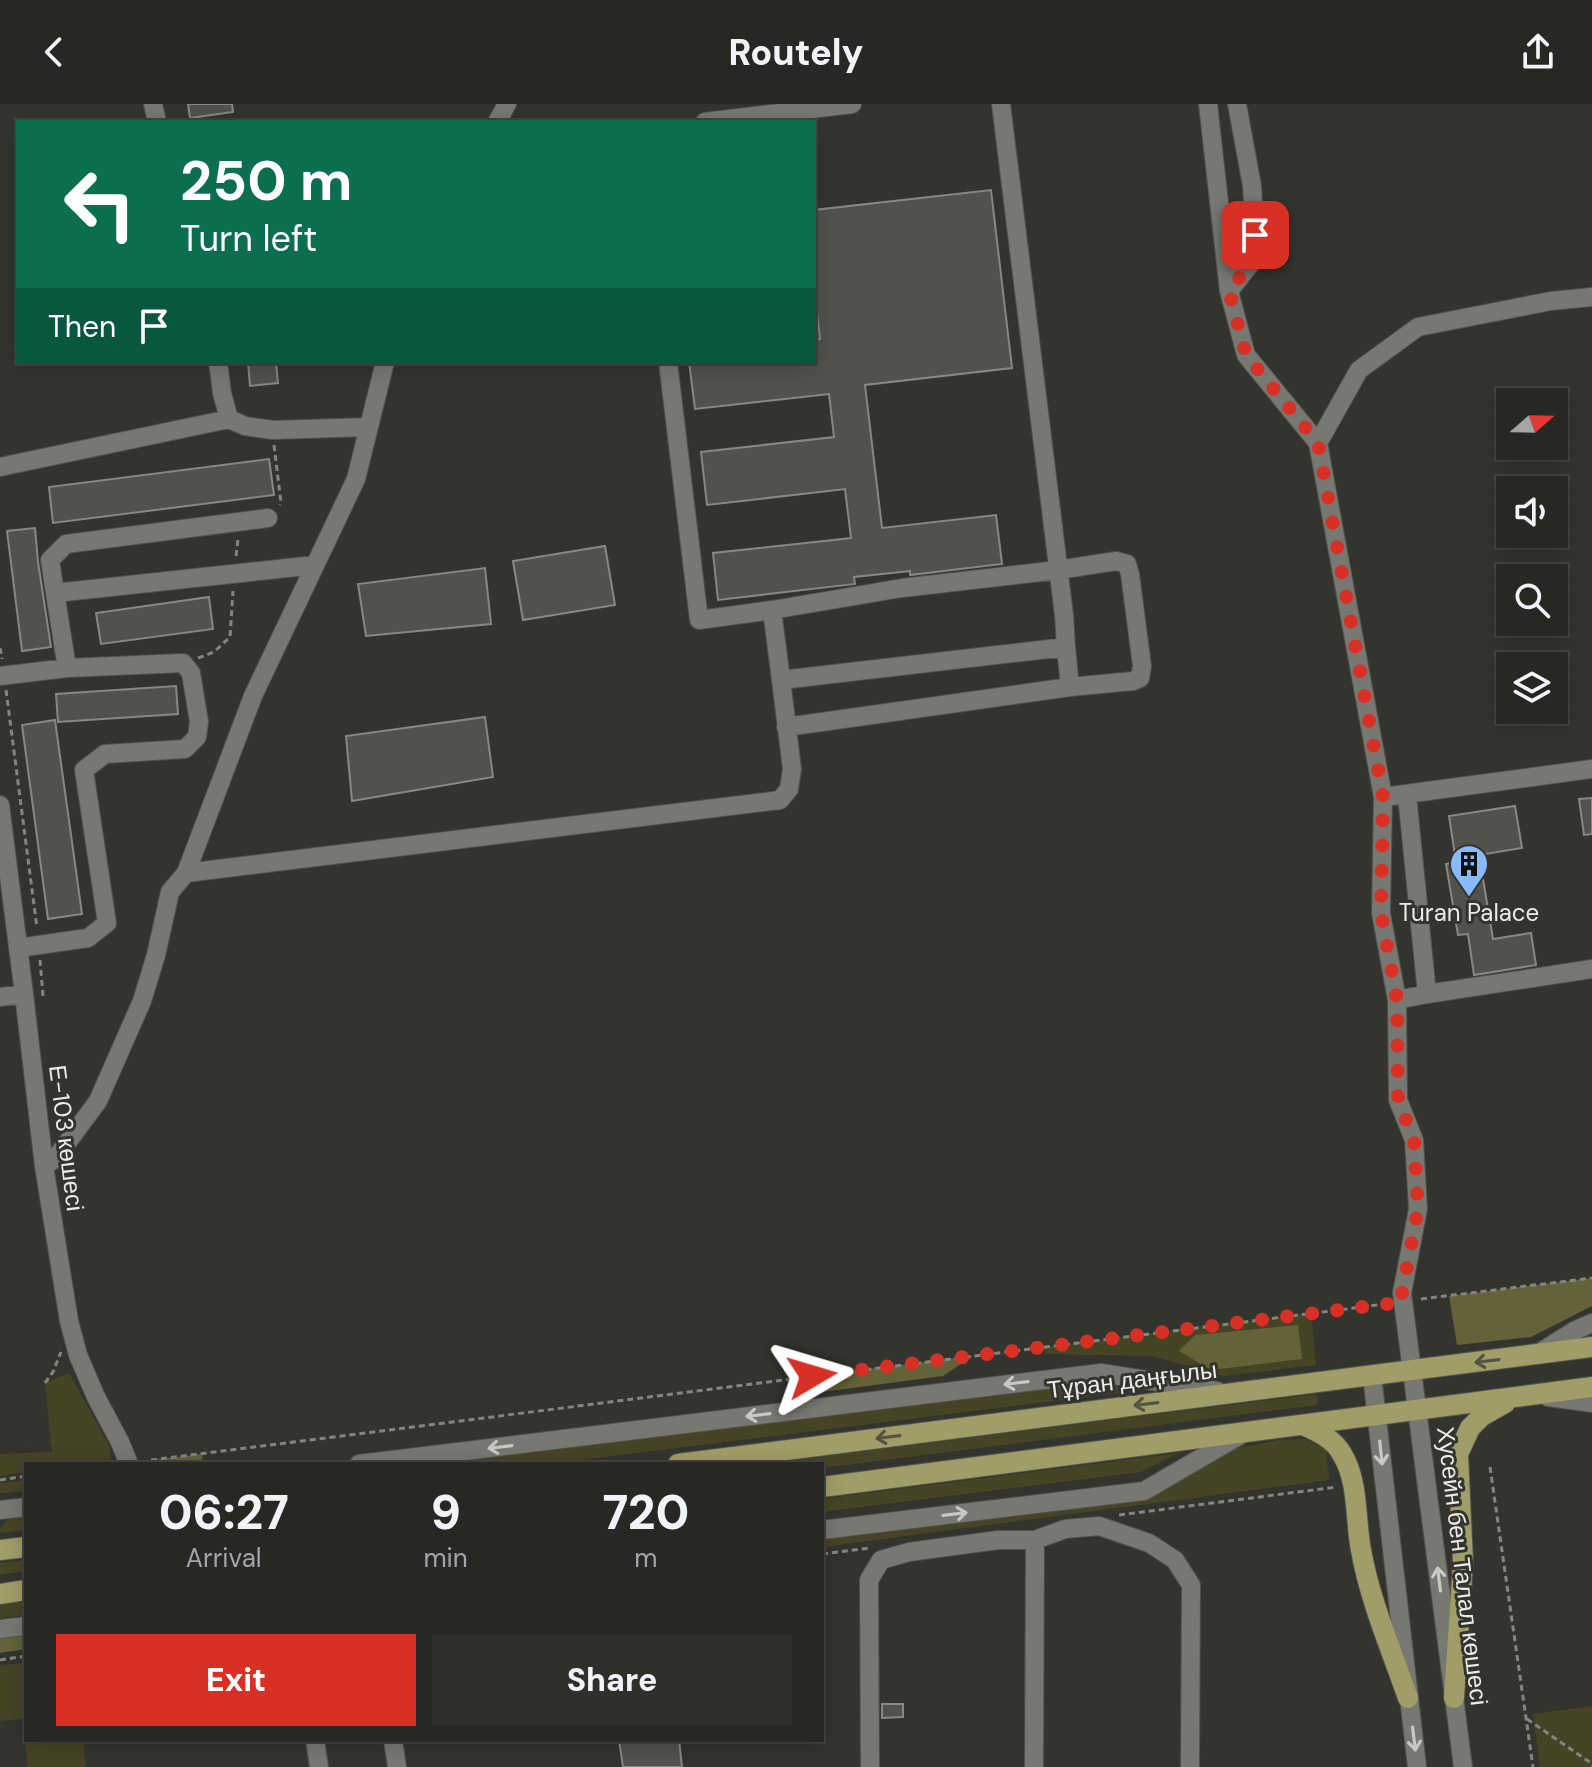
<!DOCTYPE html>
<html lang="en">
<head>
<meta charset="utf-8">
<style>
  :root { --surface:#272723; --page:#2f2f2b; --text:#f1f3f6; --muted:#a4a5a6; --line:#434441; --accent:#d93025 }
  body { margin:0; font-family:"DM Sans",sans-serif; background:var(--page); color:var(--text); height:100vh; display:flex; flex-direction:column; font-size:30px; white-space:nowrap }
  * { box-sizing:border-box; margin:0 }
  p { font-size:26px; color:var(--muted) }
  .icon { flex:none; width:44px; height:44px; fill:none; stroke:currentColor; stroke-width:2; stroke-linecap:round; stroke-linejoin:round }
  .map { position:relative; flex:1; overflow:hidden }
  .drawer { position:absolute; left:24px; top:1358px; width:800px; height:280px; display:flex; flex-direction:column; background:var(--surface); border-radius:0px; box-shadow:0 4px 20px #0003,0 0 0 2px var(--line) }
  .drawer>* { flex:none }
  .guide { position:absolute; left:16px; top:16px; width:800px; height:244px; border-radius:0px; box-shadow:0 4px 20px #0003,0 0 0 2px var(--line); background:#0b6e4f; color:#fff; overflow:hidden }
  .needle { width:52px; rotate:70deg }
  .buttons { position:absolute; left:1496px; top:284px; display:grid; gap:16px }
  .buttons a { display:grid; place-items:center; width:72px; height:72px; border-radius:0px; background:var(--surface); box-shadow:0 4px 20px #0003,0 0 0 2px var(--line); font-size:40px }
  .pin { position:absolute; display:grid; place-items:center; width:68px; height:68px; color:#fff; margin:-34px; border-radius:16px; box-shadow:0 4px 12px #0006 }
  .me { position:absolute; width:88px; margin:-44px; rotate:83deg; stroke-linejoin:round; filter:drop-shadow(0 0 6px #0008) }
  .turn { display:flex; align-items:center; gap:28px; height:168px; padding:0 32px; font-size:36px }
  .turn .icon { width:104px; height:104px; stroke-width:2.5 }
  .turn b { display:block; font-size:56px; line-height:68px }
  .then { display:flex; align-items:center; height:76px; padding:0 32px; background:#0003; gap:16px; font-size:30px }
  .eta { display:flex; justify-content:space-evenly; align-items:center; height:136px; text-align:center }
  .eta b { font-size:48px; font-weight:800; line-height:56px }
  .primary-button { display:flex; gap:16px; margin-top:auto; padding:16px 32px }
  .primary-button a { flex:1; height:92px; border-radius:0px; background:var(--accent); color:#fff; font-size:32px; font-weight:800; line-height:92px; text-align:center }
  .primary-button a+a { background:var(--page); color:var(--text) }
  header { display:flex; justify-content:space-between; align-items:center; height:104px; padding:0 32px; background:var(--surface); font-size:36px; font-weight:800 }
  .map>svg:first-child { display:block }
  .green { fill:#454425 }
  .forest { fill:#646239 }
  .building { fill:#52524d; stroke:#888883; stroke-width:2 }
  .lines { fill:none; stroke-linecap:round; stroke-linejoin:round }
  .minor-casing { stroke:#52524d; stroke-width:20 }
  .major-casing { stroke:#52524d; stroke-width:22 }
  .path { stroke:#848480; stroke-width:3; stroke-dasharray:6 4; stroke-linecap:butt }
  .minor { stroke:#787873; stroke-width:18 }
  .major { stroke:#a09d68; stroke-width:20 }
  .oneway { stroke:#545440 }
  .oneway2 { stroke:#c8c8c5 }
  .route { stroke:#d93025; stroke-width:14; stroke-dasharray:0 25.2 }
  .labels { text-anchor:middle; stroke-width:6; stroke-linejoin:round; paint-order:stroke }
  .poi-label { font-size:24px; fill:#ebebe8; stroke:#34342f }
  .street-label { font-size:24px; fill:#ebebe8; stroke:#34342f }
</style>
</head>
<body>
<header><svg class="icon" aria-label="back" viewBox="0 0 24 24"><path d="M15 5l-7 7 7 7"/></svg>Routely<svg class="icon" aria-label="share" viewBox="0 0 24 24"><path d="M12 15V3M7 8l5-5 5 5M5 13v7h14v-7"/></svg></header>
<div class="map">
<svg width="1592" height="1663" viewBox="0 0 1592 1663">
  <rect width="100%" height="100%" fill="#34342f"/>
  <path class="green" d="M1311,1209L1316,1261L1224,1272L1151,1252L1045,1250L1043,1243Z
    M69,1269L109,1341L111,1355L80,1360H26V1368L0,1372V1350L52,1348L45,1279Z
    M1099,1277L1143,1286L548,1360H427Z
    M1317,1290L1318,1301L822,1364V1360H764Z
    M1306,1335L1326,1346L1329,1376L822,1443V1431L1140,1392L1230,1345L1280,1336Z
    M1179,1349L1141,1368L822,1408V1395Z
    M26,1376V1387L0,1389V1379Z
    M26,1412V1426L0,1429V1425L9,1414Z
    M26,1456V1467L0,1471V1459Z
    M26,1497V1511L0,1514V1500Z
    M26,1558V1636H83L86,1663H28L22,1615L0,1617V1562Z
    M1592,1602V1663H1540L1533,1610Z"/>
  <path class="forest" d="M1592,1174V1202L1531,1233L1457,1241L1449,1192Z
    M1298,1221L1302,1255L1211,1266L1179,1247L1195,1231Z
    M973,1252L943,1272L814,1289L812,1272Z
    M202,1350L203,1360H157L151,1356Z
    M26,1531V1545L0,1549V1535Z"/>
  <path class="building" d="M188,0H232L233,8L190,14Z
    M991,86L1012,264L865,281L882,424L996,411L1002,460L910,471V467L854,473L855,480L718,496L713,449L851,434L845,385L707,401L701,348L834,333L829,290L695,305L689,258H814V236L820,235L814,181V106Z
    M248,258H276L278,279L250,282Z
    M269,355L274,391L53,419L49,383Z
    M35,424L38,458L51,543L22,547L7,427Z
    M605,442L615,501L523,516L513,457Z
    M485,464L491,520L366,532L358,480Z
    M209,493L213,525L101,540L96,509Z
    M176,582L178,610L58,618L56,590Z
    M485,613L493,673L352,697L346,632Z
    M55,616L82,810L48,815L22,621Z
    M1592,694V730L1584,731L1579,695Z
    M1515,702L1522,744L1479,751L1493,835L1531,829L1536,861L1474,871L1468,830L1458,831L1446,760L1456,758L1449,712Z
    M882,1600H903V1613L882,1614Z
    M619,1636H679L682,1663H623Z"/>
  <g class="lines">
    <g class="minor-casing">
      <path id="minor" d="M153,0L157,18
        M1208,0L1229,187L1246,251L1318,339L1383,693L1381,809L1397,896L1398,996L1414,1036L1418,1105L1402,1189L1463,1663
        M497,18L507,0
        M705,18L852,0
        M1229,187L1252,158L1255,131L1252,82L1237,0
        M218,258L222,289L229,315L245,322L273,326L369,323
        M668,258L699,516L772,506L781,576
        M1318,339L1359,266L1418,223L1551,197L1592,193
        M0,363L229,315
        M55,489L50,456L66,440L268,414
        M772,506L902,484L1058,466L1116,457L1127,460L1130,470L1142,562L1140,574L1133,577L1070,583
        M67,564L55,489L315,461
        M0,572L67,564L183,559L191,569L199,618L197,633L185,645L105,650L84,666L107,819L88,834L18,844
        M786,623L1070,583L1066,543
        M1407,691L1427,890
        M1383,693L1592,665
        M0,701L24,890L44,1062L69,1217L78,1251L96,1293L120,1338L129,1360
        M186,769L253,592L356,375L385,258
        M0,893L24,890
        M1397,896L1427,890L1592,865
        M44,1062L55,1055L98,997L142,897L156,851L170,788L186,769L780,696L789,685L792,665L781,576L1066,543L1064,511L1001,0
        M1539,1249L1574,1227L1592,1219
        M1372,1271L1417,1663
        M1548,1293L1592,1299
        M359,1360L1101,1269L1217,1287
        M0,1406L26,1403
        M822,1426L1144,1387L1242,1330
        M0,1525L26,1522
        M315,1636L319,1663
        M393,1636L397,1663
        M870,1663L869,1476L881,1456L909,1448L998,1436H1035L1065,1425L1099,1422L1149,1439L1175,1456L1191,1481L1190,1663
        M1034,1663L1035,1436"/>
    </g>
    <g class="major-casing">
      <path id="major" d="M1303,1321C1318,1328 1334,1335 1342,1350C1359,1378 1355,1415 1361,1446C1370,1497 1391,1545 1408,1594
        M678,1360L1592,1243
        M822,1383L1592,1283
        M0,1446L26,1443
        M0,1490L26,1486
        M1454,1594L1463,1458L1458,1350L1470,1324L1482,1312L1505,1299"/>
    </g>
    <path class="path" d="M274,341L281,399L280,401
      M236,452L238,435
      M0,544L2,555
      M198,554L214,548L230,533L233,487
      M6,586L37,824
      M40,856L43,892
      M1421,1195L1592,1174
      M45,1279L53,1268L61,1248
      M151,1356L1386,1200
      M1490,1363L1533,1663
      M0,1376L26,1372
      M1119,1411L1337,1383
      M822,1450L869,1444
      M0,1556L26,1552
      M1527,1615L1591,1659L1592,1662"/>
    <use href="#minor" class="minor"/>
    <use href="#major" class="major"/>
  </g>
  <defs><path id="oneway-shaft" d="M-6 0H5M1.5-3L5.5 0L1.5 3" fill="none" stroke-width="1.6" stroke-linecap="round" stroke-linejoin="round" transform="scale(2)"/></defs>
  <g class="oneway">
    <use href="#oneway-shaft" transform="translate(1487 1257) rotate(173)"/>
    <use href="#oneway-shaft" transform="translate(1146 1300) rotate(173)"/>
    <use href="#oneway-shaft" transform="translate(888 1333) rotate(173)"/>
  </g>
  <g class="oneway2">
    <use href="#oneway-shaft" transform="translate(1016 1279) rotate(173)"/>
    <use href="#oneway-shaft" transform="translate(758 1311) rotate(173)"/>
    <use href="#oneway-shaft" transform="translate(500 1343) rotate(173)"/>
    <use href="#oneway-shaft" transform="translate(1381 1349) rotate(84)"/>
    <use href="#oneway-shaft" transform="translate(955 1410) rotate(-7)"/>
    <use href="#oneway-shaft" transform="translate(1439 1475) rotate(-97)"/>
    <use href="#oneway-shaft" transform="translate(1414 1635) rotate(83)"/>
  </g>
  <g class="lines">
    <path class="route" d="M812,1272L1403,1198L1402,1189L1418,1105L1414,1036L1398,996L1397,896L1381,809L1383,693L1318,339L1246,251L1229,187L1252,158L1255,131"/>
  </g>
  <defs>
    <g id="building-pin" transform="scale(2)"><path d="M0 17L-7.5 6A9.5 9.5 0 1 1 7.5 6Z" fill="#89bafc" stroke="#34342f"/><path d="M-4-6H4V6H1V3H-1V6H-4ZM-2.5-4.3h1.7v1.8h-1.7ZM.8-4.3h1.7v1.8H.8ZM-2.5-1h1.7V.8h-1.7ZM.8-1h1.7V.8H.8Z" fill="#111"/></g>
  </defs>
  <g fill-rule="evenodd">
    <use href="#building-pin" x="1469" y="760"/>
  </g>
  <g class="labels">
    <g class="poi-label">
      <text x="1469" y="817">Turan Palace</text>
    </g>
    <g class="street-label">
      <text transform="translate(66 1034) rotate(83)" y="8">Е-103 көшесі</text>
      <text transform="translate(1132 1276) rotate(-7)" y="8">Тұран даңғылы</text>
      <text transform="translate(1462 1462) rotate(83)" y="8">Хусейн бен Талал көшесі</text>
    </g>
  </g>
</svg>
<div class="buttons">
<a><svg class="needle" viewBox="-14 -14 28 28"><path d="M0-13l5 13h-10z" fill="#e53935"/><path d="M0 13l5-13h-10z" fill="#a4a5a6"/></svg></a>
<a><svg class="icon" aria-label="sound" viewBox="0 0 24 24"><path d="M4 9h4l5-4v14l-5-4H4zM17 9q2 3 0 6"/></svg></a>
<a><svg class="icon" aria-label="search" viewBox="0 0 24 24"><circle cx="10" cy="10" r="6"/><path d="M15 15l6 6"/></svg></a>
<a><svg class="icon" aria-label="layers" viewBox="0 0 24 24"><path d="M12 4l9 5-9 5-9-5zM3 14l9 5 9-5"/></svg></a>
</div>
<div class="pin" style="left:1255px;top:131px;background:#d93025"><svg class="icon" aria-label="arrive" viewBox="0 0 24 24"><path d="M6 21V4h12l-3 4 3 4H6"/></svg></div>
<svg class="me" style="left:812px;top:1272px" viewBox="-20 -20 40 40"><path d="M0-17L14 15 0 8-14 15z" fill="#d93025" stroke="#fff" stroke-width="4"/></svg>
<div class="guide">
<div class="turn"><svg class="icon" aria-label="left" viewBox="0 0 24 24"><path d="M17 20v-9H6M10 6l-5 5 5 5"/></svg><div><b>250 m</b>Turn left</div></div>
<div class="then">Then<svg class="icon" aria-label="arrive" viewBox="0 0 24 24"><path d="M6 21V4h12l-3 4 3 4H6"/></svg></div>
</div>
<section class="drawer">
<div class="eta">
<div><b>06:27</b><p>Arrival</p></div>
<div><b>9</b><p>min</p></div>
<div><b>720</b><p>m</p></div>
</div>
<div class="primary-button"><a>Exit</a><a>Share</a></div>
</section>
</div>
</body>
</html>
